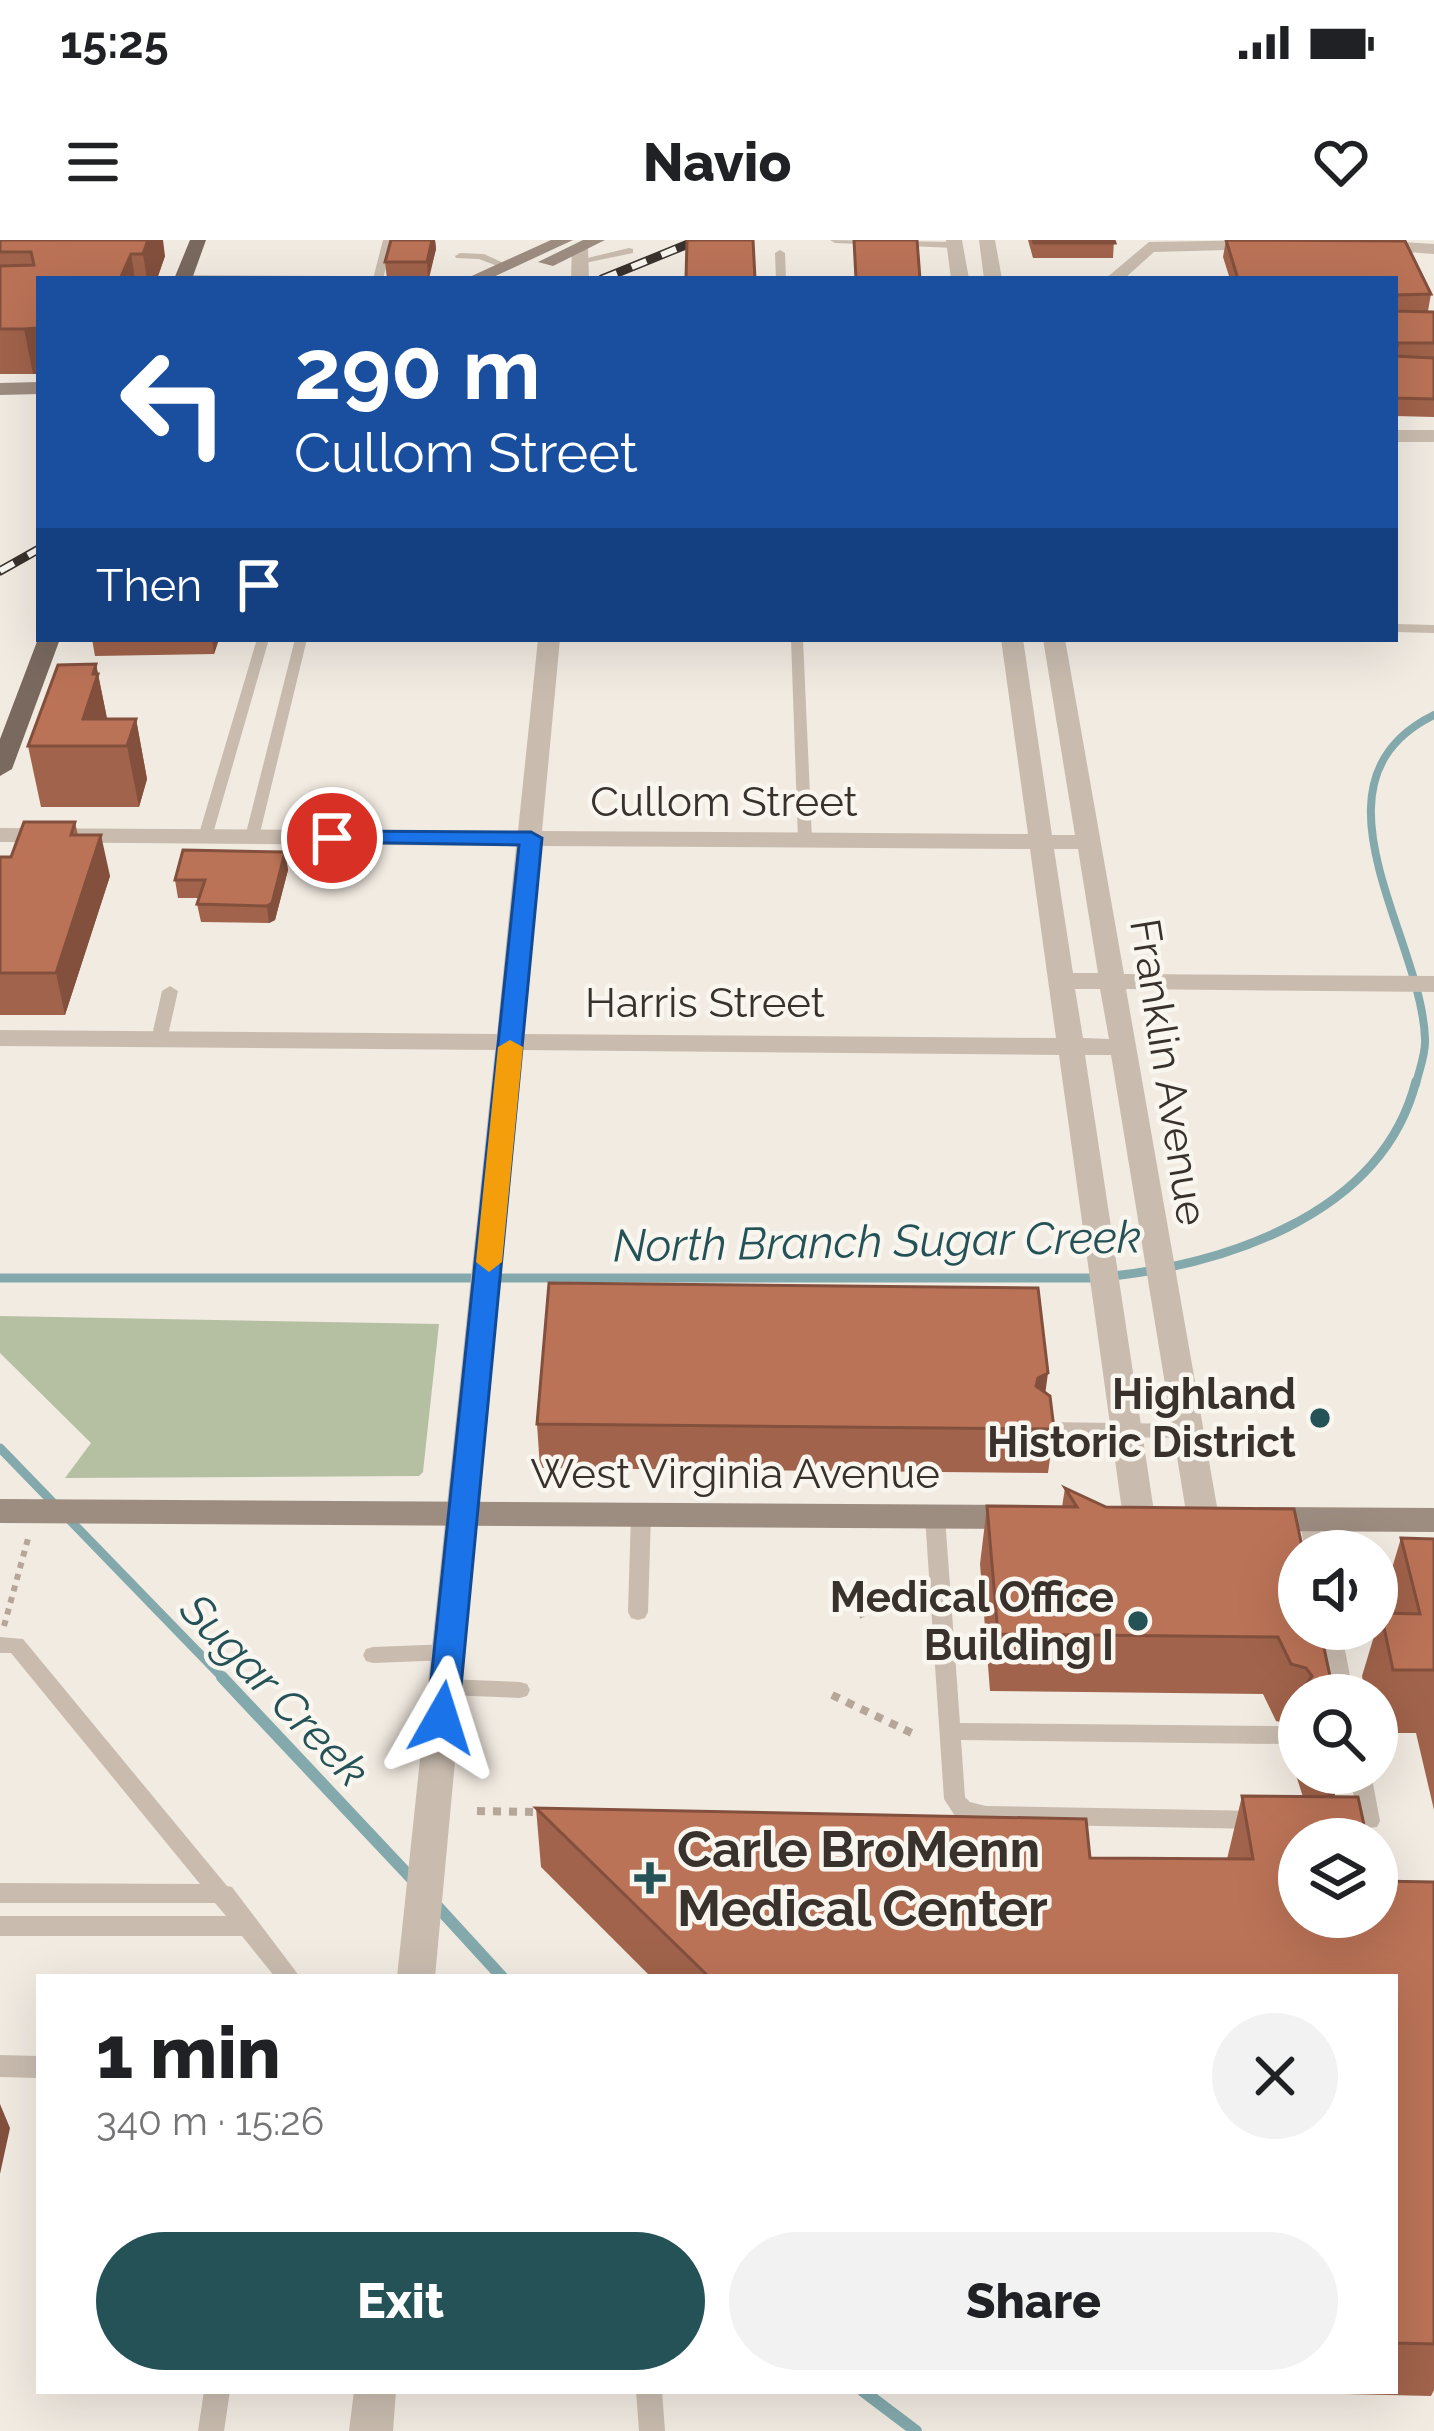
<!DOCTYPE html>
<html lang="en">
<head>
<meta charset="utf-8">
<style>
  :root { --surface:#fff; --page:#f2f2f2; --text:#202124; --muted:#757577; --accent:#255257 }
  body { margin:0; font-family:Raleway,sans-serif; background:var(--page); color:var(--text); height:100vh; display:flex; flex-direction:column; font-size:45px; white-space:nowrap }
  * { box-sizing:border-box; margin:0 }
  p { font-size:39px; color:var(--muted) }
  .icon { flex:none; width:66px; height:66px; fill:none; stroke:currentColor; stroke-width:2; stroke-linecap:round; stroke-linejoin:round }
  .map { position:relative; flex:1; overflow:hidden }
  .details { position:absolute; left:36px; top:1734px; width:1362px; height:420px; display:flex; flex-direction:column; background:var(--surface); border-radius:0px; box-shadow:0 12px 48px #0002 }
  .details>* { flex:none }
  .top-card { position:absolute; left:36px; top:36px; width:1362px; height:366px; border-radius:0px; box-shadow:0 12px 48px #0002; background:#1a4fa0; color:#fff; overflow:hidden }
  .tools { position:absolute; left:1278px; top:1290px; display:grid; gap:24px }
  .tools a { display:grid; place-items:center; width:120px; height:120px; border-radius:50%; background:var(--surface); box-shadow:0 12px 48px #0002; font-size:60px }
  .pin { position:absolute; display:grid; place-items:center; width:102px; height:102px; color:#fff; margin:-51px; border:6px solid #fff; border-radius:50%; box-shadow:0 3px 12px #0007 }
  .me { position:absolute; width:132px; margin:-66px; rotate:6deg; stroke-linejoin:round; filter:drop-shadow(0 0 9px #0008) }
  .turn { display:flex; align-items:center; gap:42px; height:252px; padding:0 60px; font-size:54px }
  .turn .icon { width:156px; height:156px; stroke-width:2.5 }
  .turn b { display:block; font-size:84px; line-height:102px }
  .then { display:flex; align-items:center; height:114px; padding:0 60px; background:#0003; gap:24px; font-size:45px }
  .round { display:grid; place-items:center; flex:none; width:126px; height:126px; border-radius:63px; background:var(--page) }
  .overview { display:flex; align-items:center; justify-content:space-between; height:204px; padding:0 60px }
  h1 { font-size:72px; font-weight:800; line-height:90px }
  .button { display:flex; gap:24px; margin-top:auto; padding:24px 60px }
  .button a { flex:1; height:138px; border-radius:72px; background:var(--accent); color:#fff; font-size:48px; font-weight:800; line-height:138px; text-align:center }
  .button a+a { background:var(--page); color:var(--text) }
  .status { display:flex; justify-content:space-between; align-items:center; height:84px; padding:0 60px; background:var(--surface); direction:ltr }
  .status svg { height:33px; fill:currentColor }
  header { display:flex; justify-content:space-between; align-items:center; height:156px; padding:0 60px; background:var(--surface); font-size:54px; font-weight:800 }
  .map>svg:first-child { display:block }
  .green { fill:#b5c0a3 }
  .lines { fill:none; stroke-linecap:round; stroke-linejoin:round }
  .stream-far2 { stroke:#83a9ad; stroke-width:8 }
  .stream-far1 { stroke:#83a9ad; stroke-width:9 }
  .stream { stroke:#83a9ad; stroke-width:12 }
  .path-far1 { stroke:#b5a699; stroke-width:6; stroke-dasharray:6 6; stroke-linecap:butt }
  .path { stroke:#b5a699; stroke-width:8; stroke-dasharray:8 8; stroke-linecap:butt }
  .lane { fill:#c9bcaf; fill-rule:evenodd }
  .street { fill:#c9bcaf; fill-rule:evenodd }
  .secondary { fill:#9d8c80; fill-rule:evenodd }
  .primary { fill:#79695f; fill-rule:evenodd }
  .rail-casing { stroke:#39312c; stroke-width:9 }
  .rail { stroke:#f9f5ef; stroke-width:6; stroke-dasharray:16; stroke-linecap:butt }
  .wall { fill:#a1634b }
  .shaded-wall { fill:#83503d }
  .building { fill:#bb7357; stroke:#83503d; stroke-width:3 }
  .route { fill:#1a73e8; stroke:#114b97; stroke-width:3 }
  .slow { fill:#f59e0b }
  .poi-dot { fill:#255257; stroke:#f9f5ef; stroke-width:4.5 }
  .labels { text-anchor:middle; stroke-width:9; stroke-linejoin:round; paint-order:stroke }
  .street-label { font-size:42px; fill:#39312c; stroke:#f9f5ef }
  .poi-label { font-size:42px; font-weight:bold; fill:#39312c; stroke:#f9f5ef; text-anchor:end }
  .water-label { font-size:45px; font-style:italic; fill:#255257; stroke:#f9f5ef }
  .near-poi-label { font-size:51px; font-weight:bold; fill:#39312c; stroke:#f9f5ef; text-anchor:start }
</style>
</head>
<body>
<div class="status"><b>15:25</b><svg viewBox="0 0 49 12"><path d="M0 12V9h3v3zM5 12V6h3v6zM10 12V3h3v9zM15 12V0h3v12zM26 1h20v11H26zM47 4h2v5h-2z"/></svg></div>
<header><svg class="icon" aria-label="menu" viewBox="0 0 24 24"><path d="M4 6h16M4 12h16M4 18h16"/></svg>Navio<svg class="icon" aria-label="heart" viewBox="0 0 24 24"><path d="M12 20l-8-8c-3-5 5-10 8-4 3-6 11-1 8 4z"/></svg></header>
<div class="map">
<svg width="1434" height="2191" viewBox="0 0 1434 2191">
  <rect width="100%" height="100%" fill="#f2ebe2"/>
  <path class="green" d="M0,1076L439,1084L423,1232L419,1236L65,1238L91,1203L0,1113Z"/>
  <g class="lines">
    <path class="stream-far2" d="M1416,844C1419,830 1426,814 1425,799C1422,696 1299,541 1434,475"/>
    <path class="stream-far1" d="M0,1038H1094C1216,1027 1381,979 1416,841
      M0,1208L225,1440"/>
    <path class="stream" d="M222,1437L413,1640
      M437,1666L502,1737
      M863,2151L916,2191"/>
    <path class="path-far1" d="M859,1376L879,1365H910
      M4,1386L29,1295"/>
    <path class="path" d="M832,1455L918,1496
      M477,1571L539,1572"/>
    <path class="lane" d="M383,0H393L383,39H373Z
      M830,0L955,2L960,5L955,8L835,3Z
      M629,8L633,9V13L580,24L575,21Z
      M780,10L785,13L786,39H776L775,13Z
      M460,13L484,14L510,26L505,29L479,19L456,18L455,16Z
      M184,35L337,36L342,39H179Z
      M1395,384L1434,385V393L1395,392Z
      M257,399H269L212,597L205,601L200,600L198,597Z
      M295,399H307L259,597L252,601L245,597Z
      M791,399H803L812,600L805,604L798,600Z
      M170,746L178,751L167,800L159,805L151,800L162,751Z
      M1043,1182L1187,1184L1194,1186L1196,1191L1194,1196L1187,1198L1043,1196L1036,1194L1034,1189L1036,1184Z
      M641,1267L648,1269L651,1274L648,1372L645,1378L638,1380L631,1378L628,1372L631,1274L634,1269Z
      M935,1270L942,1272L945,1277L960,1483L1282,1486L1289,1489L1292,1495L1289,1501L1282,1504L961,1500L965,1557L970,1562L986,1566L1261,1571L1269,1574L1272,1580L1269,1586L1261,1589L986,1584L955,1576L944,1559L925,1277L928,1272Z
      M1309,1272L1316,1274L1325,1311H1305L1299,1279L1302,1274Z
      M1321,1389H1341L1350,1436L1347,1442L1340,1444L1333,1442L1330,1436Z
      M0,1397L23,1399L227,1646L232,1647L300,1737H275L242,1696H0V1676H226L215,1663H0V1643L200,1644L11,1413H0Z
      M450,1404L457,1406L460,1412L457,1418L450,1420L373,1423L366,1421L363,1415L366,1409L373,1407Z
      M446,1439L520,1442L527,1444L530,1450L527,1456L520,1458L446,1455L439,1453L436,1447L439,1441Z
      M1349,1533H1371L1380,1581L1377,1587L1343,1591L1335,1588L1332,1582L1335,1576L1357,1572Z
      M0,1815L39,1816V1838L0,1837Z
      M204,2151H230L224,2191H198Z
      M636,2151H662L665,2191H639Z"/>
    <path class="street" d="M946,0H962L969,39H951Z
      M979,0H995L1002,39H984Z
      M1267,0L1271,4L1263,9L1154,12L1124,39H1105L1149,2Z
      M1371,0L1434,4V14L1365,9L1363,5Z
      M580,2L588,7L589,39H571L572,7Z
      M1395,190H1434V202H1395Z
      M538,399H560L542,591L1028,594L1001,399H1023L1052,595H1075L1043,399H1065L1124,734L1434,736V752L1126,749L1219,1278L1214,1287H1192L1187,1278L1111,815H1085L1155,1278L1150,1287H1128L1123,1278L1059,815L521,810L435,1737H397L495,810L0,806V790L497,794L516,606L0,602V588L518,591ZM541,606L1030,609L1056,798L523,794ZM1054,609H1078L1098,733H1073ZM1075,749H1100L1109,799L1083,798Z
      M354,2151H396L393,2191H349Z"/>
    <path class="secondary" d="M551,0H573L489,39H465Z
      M583,0H605L553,26L538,22Z
      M39,142V154L0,155V143Z
      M0,1259L1026,1265L1037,1268L1042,1277L1037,1286L1026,1289L0,1283Z
      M1260,1267L1434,1268V1292L1260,1291L1249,1288L1244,1279L1249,1270Z"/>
    <path class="primary" d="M190,0H206L192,39H174Z
      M38,399H60L12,529L0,536V499Z"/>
    <g class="rail-casing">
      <path id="rail" d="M602,39L698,0
        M0,331L39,309"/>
    </g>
    <use href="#rail" class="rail"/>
  </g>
  <path class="wall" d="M0,0L165,16L157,39H39V134H0Z
    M391,0H435L436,9L429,39H387L385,22Z
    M1028,0H1114L1113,18H1033Z
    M1226,0L1405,1L1431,54L1428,71H1418L1434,72V177L1395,176V39H1230L1223,17Z
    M92,399H219L214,414L95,416Z
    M96,424L107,479H136L147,539L139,567H41L28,506Z
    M75,582L78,595L110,636L65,775H0V617H11Z
    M285,612L288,630L275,680L269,683L201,682L197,664L199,658H178L175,640Z
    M1045,1153L1054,1189L1048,1233L540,1228L537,1184Z
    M1065,1248L1106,1267L1294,1269L1334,1455H1299V1533H1341L1299,1677L1434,1642V2150L1431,2156L1301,2153L1300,2151H1395V1737H651L541,1627L536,1568L1090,1618L1227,1619L1242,1556L1303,1557L1287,1507L1293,1488L1291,1485L1276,1481L1263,1454L990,1451L980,1324L987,1266L1062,1267Z
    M1401,1298L1434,1299V1570L1416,1493H1377V1455H1366L1362,1436L1381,1373H1385L1382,1362Z"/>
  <path class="shaded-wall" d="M148,0H163L165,16L157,39H147L143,14Z
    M432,0H435L436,9L428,39L427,22Z
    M131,14L135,39H120Z
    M39,88V134H33L24,89Z
    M212,399H219L214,414Z
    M96,424L98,434L110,493L83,479Z
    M136,479L147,539L139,567L127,506Z
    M101,595L110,636L65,775L56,733Z
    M285,612L288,630L275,680L269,683L267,666Z
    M1048,1133L1042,1178L1032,1182L1030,1191L1038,1138Z
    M1334,1533H1341L1330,1571L1322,1573Z
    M0,1864L10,1888L0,1934Z"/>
  <path class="building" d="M0,0H148L143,14H131L120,39H39V88L24,89H0V26L34,25L31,12H0Z
    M391,0H432L427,22H385Z
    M687,0H753L755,39H686Z
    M854,0H917L920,39H856Z
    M1033,0H1114L1115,3H1034Z
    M1226,0L1405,1L1431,54L1395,55V71L1434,72V103H1398L1395,116L1434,118V159L1395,158V39H1238Z
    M96,424L93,434H98L83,479H136L127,506H28L58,425Z
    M24,582H75L71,595H101L56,733H0V617H11Z
    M183,610L285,612L272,663L267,666L197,664L205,640H175Z
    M549,1043L1038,1048L1048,1133L1038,1138L1036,1146L1050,1156L1054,1189L537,1184Z
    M1065,1248L1106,1267L1294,1269L1303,1311H1299V1389H1320L1334,1455H1305L1303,1449L1312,1436L1306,1428L1291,1424L1278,1397L998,1394L987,1266L1077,1267Z
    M1401,1298L1434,1299V1430H1393L1381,1373L1420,1374Z
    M1242,1556L1358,1557L1367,1599H1299V1677H1377V1641L1434,1642V2104L1395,2103V1737H709L536,1568L1086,1579L1090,1618L1253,1619Z"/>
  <path class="route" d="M332,591L531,592L542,598L458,1478L454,1487L442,1491L431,1487L427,1478L519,605L324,602V593Z"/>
  <path class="slow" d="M510,800L523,807L502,1022L489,1032L476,1022L498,807Z"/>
  <g class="poi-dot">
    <circle cx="1320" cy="1178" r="12"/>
    <circle cx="1138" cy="1381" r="12"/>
    <path d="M644 1620h12v12h12v12h-12v12h-12v-12h-12v-12h12z"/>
  </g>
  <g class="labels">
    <g class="street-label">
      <text x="724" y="576">Cullom Street</text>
      <text x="705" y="777">Harris Street</text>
      <text transform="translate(1169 832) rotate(81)" y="15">Franklin Avenue</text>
      <text x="735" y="1248">West Virginia Avenue</text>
    </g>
    <g class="poi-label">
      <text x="1296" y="1169">Highland<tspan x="1296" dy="48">Historic District</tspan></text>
      <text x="1114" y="1372">Medical Office<tspan x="1114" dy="48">Building I</tspan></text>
    </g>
    <g class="water-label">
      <text transform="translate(877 1001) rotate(-1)" y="16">North Branch Sugar Creek</text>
      <text transform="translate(275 1450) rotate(46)" y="16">Sugar Creek</text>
    </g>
    <g class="near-poi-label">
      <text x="677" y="1627">Carle BroMenn<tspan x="677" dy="59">Medical Center</tspan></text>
    </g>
  </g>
</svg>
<div class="tools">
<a><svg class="icon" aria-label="sound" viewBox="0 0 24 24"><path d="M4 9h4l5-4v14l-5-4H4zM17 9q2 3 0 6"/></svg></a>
<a><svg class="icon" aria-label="search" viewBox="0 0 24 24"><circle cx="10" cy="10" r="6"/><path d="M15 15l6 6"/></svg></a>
<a><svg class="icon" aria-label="layers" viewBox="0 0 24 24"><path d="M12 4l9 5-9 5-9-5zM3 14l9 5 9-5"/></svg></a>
</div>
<div class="pin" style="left:332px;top:598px;background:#d93025"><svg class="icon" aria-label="arrive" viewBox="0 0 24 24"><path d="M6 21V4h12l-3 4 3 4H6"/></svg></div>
<svg class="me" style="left:442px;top:1478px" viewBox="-20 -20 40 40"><path d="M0-17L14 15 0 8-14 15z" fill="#1a73e8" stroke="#fff" stroke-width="4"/></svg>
<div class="top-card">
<div class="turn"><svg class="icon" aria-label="left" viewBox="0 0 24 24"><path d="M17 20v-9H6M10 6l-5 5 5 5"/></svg><div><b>290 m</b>Cullom Street</div></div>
<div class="then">Then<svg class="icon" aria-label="arrive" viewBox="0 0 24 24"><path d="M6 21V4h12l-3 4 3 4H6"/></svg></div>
</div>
<section class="details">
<div class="overview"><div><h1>1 min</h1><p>340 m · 15:26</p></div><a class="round"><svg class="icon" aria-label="close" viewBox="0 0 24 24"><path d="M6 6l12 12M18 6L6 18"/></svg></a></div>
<div class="button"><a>Exit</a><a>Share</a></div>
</section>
</div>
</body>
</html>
